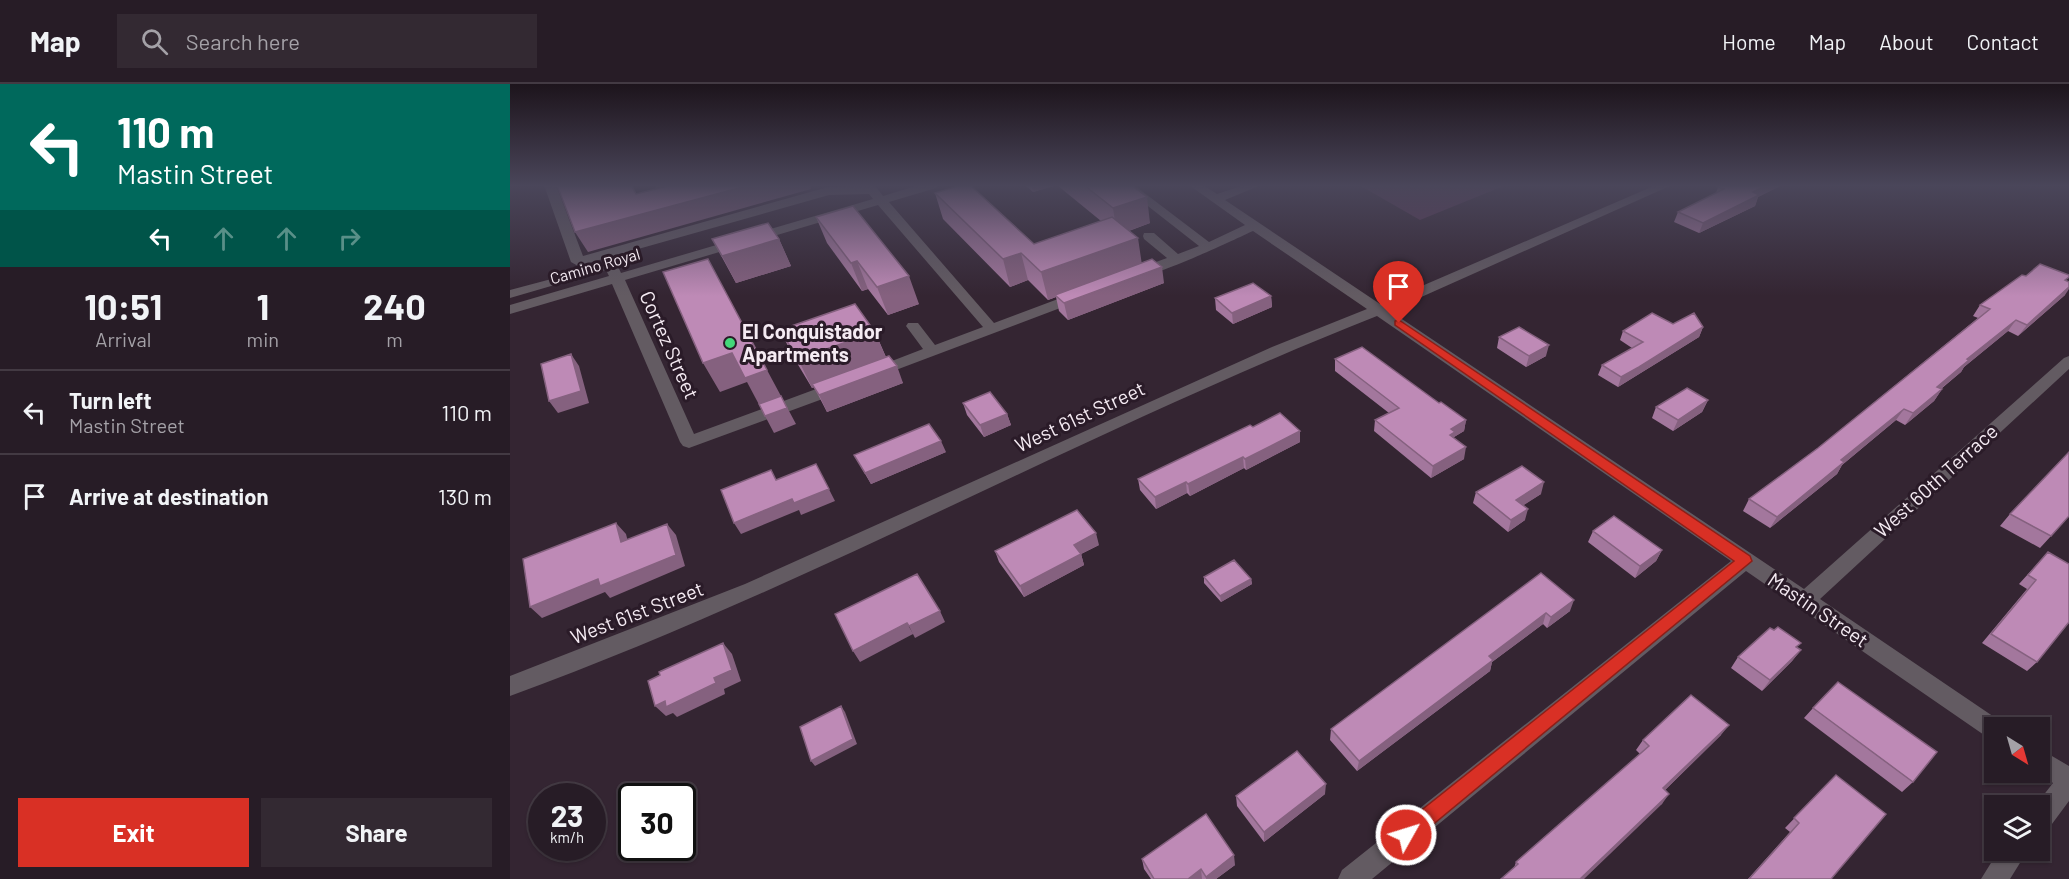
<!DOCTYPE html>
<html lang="en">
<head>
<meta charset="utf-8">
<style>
  :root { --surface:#271c26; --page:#332932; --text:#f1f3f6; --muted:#a4a1a7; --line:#433a43; --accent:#d93025 }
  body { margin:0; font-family:Barlow,sans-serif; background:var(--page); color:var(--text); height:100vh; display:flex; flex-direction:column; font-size:22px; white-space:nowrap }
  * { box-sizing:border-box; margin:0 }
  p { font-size:20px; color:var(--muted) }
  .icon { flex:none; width:33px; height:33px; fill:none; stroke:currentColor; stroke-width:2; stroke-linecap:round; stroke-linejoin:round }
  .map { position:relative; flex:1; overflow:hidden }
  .side { display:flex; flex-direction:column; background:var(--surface); width:510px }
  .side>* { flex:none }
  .top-card { background:#00695c; color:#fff; overflow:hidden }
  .needle { width:39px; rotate:143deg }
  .controls { position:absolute; left:1474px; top:633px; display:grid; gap:12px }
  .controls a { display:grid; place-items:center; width:66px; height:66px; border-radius:0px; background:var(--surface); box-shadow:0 2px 4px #0004,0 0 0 2px var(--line); font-size:30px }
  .speed { position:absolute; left:18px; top:699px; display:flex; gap:12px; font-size:30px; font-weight:700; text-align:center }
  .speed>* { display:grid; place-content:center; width:78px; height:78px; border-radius:50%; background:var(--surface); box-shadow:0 2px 4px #0004,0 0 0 2px var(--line); line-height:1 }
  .speed small { font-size:15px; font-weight:400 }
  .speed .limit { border:3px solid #111; border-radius:9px; background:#fff; color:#111 }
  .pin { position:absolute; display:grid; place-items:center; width:51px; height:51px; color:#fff; margin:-62px -26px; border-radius:50% 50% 50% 0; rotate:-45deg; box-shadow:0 0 6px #0007 }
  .pin .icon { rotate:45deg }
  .me { position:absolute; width:66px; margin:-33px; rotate:51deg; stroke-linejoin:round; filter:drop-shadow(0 0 4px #0008) }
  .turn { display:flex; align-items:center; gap:21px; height:126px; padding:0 18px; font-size:27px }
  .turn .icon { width:78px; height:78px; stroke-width:2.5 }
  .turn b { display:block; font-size:42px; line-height:51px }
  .lanes { display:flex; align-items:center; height:57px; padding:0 18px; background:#0003; justify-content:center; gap:30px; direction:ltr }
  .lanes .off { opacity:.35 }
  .eta { display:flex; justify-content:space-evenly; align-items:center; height:102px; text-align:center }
  .eta b { font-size:36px; font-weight:700; line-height:42px }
  .cta { display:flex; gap:12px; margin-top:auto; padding:12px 18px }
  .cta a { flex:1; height:69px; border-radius:0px; background:var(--accent); color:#fff; font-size:24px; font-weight:700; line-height:69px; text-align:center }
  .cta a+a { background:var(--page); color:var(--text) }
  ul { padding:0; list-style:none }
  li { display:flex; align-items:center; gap:18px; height:84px; padding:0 18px; border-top:2px solid var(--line) }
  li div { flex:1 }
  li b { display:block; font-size:22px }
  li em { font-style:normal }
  header { display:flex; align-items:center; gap:36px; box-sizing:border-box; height:84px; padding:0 30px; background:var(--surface); border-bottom:2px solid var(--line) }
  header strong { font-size:28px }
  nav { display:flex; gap:33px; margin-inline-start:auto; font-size:21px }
  .search { width:420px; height:54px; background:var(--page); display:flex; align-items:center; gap:15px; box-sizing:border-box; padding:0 21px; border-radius:0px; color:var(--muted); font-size:22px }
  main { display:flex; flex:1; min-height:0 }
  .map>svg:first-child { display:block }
  .green { fill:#5b3856 }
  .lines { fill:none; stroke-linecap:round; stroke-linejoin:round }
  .minor { fill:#635b62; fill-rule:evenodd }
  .wall { fill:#a3779d }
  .shaded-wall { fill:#85617f }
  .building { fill:#be8ab6; stroke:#85617f; stroke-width:1.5 }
  .route { fill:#d93025; stroke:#8d1f18; stroke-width:1.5 }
  .poi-dot { fill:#44d77a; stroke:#2a1b28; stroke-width:2 }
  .labels { text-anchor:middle; stroke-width:6; stroke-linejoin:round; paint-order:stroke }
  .far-street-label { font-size:16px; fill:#f5ebf3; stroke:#2a1b28 }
  .poi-label { font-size:20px; font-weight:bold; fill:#f5ebf3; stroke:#2a1b28; text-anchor:start }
  .street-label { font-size:20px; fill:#f5ebf3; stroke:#2a1b28 }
</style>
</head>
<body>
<header>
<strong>Map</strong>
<div class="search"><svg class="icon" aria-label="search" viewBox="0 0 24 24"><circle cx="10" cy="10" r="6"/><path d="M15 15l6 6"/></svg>Search here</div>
<nav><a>Home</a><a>Map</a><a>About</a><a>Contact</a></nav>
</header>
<main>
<section class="side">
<div class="top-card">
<div class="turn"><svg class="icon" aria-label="left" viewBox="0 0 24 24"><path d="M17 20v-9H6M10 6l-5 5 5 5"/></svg><div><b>110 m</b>Mastin Street</div></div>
<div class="lanes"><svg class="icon" aria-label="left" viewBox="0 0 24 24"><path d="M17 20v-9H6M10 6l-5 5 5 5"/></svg><svg class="icon off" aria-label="ahead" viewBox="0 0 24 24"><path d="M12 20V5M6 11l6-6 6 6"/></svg><svg class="icon off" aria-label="ahead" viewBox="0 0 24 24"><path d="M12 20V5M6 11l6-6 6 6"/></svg><svg class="icon off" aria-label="right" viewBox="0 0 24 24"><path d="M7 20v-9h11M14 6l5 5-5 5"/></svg></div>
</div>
<div class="eta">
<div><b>10:51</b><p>Arrival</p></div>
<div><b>1</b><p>min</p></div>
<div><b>240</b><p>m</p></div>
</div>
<ul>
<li><svg class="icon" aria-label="left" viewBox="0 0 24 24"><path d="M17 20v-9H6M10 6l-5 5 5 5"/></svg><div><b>Turn left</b><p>Mastin Street</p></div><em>110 m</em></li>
<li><svg class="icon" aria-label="arrive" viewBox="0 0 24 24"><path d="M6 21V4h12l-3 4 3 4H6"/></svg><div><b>Arrive at destination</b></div><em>130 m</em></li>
</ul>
<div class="cta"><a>Exit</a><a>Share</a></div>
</section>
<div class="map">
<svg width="1559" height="795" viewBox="0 0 1559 795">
  <rect width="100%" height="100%" fill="#342532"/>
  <path class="green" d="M849,101H996L910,136Z"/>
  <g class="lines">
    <path class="minor" d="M34,101H46L73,172L318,103L362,102L366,103L373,112L409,101H428L426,104L379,118L484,239L564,209H574L576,212L574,215L362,295L354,290L356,287L413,265L396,242L398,239H408L425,261L473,243L368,121L115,196L184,350L325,298H337L339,302L337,306L179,364L173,362L170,358L102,200L0,230V221L99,192L96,186L0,214V206L94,181L101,177L106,178L111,189L363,115L359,110L319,111L68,182L61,178Z
      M144,101H156L161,109L192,101H212L210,104L157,118L153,117Z
      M611,101H624L699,158L735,141L679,101H693L707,110L734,101H751L715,116L870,220L1146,101H1162L880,227L1294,505L1554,274L1559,272V285L1310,515L1493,639L1495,644H1485V657L1477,653L1236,487L862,795H828L832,786L1221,477L867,232C573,348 297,504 0,612V592L235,500L762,263L857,225L743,147C723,156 641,196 624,192L622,189L624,186L657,174L634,155L633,152L634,149H644L668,170L689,162Z
      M1530,665L1559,682V717L1539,744L1530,747V722H1525L1543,699L1528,688H1530Z
      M1489,766H1518L1500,795H1471Z"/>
  </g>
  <path class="wall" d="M515,101H621L640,139L619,147L631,179L654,199L558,236L549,227L546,213L538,216L518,196L500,203L433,135L425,109L524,160L591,137L547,101L523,108Z
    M1272,101L1248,113L1245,122L1189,149L1164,138L1168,128L1206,109L1208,103Z
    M306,133L409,220L378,231L358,205L352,207L317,159Z
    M202,155H269L281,182L226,199Z
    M1516,192L1556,197L1555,211L1508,252L1498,247L1454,283L1451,288L1431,305H1432L1424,317L1395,341L1386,336L1332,381L1327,390L1260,444L1233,427L1239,415L1308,364L1468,234L1463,232L1470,221Z
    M761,212L762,223L723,240L706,226L705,214Z
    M1163,240L1193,243L1189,253L1108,303L1088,291L1092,281L1122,264L1110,256L1113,247Z
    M270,246L365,248L376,273L393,299L317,328L304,303L302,304L284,274Z
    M989,253L1036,272L1016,283L987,264Z
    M825,275L929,319L956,336L954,347L944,353V354L954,375L921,394L864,347L865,336L879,329L825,287Z
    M1198,316L1192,328L1163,347L1142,334L1146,323Z
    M453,319L497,330L501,341L474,353L457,331Z
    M743,343L790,347V358L736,386L734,384L680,412L677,409L646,425L630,406L628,395Z
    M436,368L361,400L344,371Z
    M966,408L1031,410L1013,421L1015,436L998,448L963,419Z
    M1500,430L1541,452L1530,464L1490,442Z
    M1083,447L1152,466L1146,477L1125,494L1078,458Z
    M589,461L571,470L574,481L514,513L489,478L485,467Z
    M1529,478L1527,578L1517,587L1472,559L1517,505L1509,500Z
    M1031,489L1060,527L1037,544L1033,540L982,578L980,587L847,687L820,656L821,645Z
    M694,493L741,495L742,500L711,518L694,499Z
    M1287,563L1291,566L1282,577L1252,607L1221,584L1228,573Z
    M1303,624L1403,698L1392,708L1294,634Z
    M1211,651L1155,706L1152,720L1004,784L1006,778L1130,670L1126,666L1133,656Z
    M1326,691L1321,795H1238L1280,748L1275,744Z
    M815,710L754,758L727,722L726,712Z
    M632,775L725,781L706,795H641L634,785Z"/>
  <path class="shaded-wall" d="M121,101H122L136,129L240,101H300L301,105L78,168L65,148Z
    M522,101H547L523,108Z
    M1257,101H1272L1248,113L1245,122L1189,149L1193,139L1243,108Z
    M637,113L640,139L607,151L603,124Z
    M628,154L632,181L545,211L546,213L538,216L531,188Z
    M269,155L281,182L226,199L212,172Z
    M511,169L518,196L500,203L493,175Z
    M347,177L358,205L352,207L341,179Z
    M652,183L654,199L558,236L554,219Z
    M399,192L409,220L378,231L367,203Z
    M1559,203V205L1555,211L1508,252L1517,241Z
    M761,212L762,223L723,240L722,229Z
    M1506,236L1498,247L1454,283L1451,288L1419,314L1427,303L1457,275Z
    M1193,243L1189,253L1108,303L1111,293Z
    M365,248L377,276L302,304L288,275Z
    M1039,261L1036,272L1016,283L1019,272Z
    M222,269L257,286L286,340L264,349L237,298L210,308L193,279Z
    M61,270L69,282L79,319L48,329L39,317Z
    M387,282L393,299L317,328L309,311Z
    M1432,305L1424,317L1395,341L1403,329Z
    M1198,316L1192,328L1163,347L1168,336Z
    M1394,325L1386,336L1332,381L1327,390L1260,444L1267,433L1331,376Z
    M497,330L501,341L474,353L470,341Z
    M956,336L954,347L944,353L943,360L938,363L941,345Z
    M790,347V358L736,386L735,375Z
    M431,357L436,368L361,400L355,389Z
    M956,363L954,375L921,394L923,382Z
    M733,373L734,384L680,412L678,400Z
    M306,380L325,417L291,431L289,426L231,450L224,439L282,415Z
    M676,398L677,409L646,425L645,413Z
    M1034,398L1031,410L1003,428L1006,416Z
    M1018,425L1015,436L998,448L1001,436Z
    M106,439L116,450L121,470L111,458Z
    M157,440L166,451L175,482L100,514L95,508L32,534L20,523Z
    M586,449L589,461L571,470L574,481L514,513L510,502L564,461Z
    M1152,466L1146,477L1125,494L1130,482Z
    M741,495L742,500L711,518L710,512Z
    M1064,516L1060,527L1037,544L1041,533Z
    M430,527L435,538L405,554L399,542Z
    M1036,529L1033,540L982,578L980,587L847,687L849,677L979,572Z
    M397,539L403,550L350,578L343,567Z
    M213,559L222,570L231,597L214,605L215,610L167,633L163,629L156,632L145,622L204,594Z
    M1291,566L1282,577L1252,607L1260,596Z
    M331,622L335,628L347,660L305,682L301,677Z
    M1219,641L1211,651L1146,715L1153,704Z
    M816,700L815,710L754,758V748Z
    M1159,710L1152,720L1074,795H1070Z
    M724,771L725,781L706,795H696V793Z
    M691,785L692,795H678Z"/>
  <path class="building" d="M47,101H121L126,110L162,101H240L65,148Z
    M451,101H460L524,160L602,133L628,154L531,188L511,169L493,175L425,109Z
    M574,101H621L637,113L603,124Z
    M1213,101H1257L1243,108L1249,111L1193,139L1168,128L1214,105L1208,103Z
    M343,122L399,192L367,203L347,177L341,179L306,133Z
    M258,139L269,155L212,172L202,155Z
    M198,175L257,286L235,294L222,269L193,279L153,188Z
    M642,175L652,183L554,219L545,211Z
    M1530,180L1559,191V193L1555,196L1559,198V203L1517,241L1506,236L1457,275L1459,276L1427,303L1432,305L1403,329L1394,325L1331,376L1334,378L1267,433L1239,415L1308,364L1480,225L1470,221L1512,191L1516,192Z
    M743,199L761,212L722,229L705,214Z
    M345,220L365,248L288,275L270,246Z
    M1142,229L1163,240L1184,229L1193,243L1129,283L1111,293L1092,281L1133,258L1113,247Z
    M1009,243L1039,261L1019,272L989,253Z
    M852,263L929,319L931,318L956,336L941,345L945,348L940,351L956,363L923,382L865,336L889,324L825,275Z
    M61,270L71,307L39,317L31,280Z
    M379,272L387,282L309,311L302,300Z
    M1177,304L1198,316L1168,336L1146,323Z
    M480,308L497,330L470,341L453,319Z
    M271,312L277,324L255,332L249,320Z
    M770,329L790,347L735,375L733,373L678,400L676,398L645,413L628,395L740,341L743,343Z
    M419,340L431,357L355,389L344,371Z
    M1559,368V432L1541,452L1500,430Z
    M306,380L319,405L284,419L282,415L224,439L211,406L261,386L266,396Z
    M1012,382L1034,398L1006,416L1018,425L1001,436L966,408Z
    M567,426L586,449L564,461L571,470L510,502L485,467Z
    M1104,432L1152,466L1130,482L1083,447Z
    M106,439L111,458L157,440L166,471L90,502L88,495L20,523L13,475Z
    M1538,468L1559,480V538L1527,578L1481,550L1526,496L1518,491Z
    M724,476L741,495L710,512L694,493Z
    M1031,489L1064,516L1041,533L1036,529L979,572L983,576L849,677L821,645Z
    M407,490L430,527L399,542L397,539L343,567L325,530Z
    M1268,543L1291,559L1286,563L1291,566L1260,596L1228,573L1260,544L1264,546Z
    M213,559L222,586L204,594L206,599L156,623L155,617L145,622L138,597L150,591L149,588Z
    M1328,598L1427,668L1403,698L1303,624Z
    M1181,611L1219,641L1153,704L1159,710L1070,795H991L1008,780L1006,778L1139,662L1133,656Z
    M331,622L343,655L301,677L290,643Z
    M787,667L816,700L754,748L726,712Z
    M1326,691L1376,730L1321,795H1239L1289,739L1284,734Z
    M696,730L724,771L696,793L691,785L678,795H644L632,775Z"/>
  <linearGradient id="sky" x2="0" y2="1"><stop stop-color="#1d141c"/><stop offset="0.48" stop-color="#4a465a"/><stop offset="1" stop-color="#4a465a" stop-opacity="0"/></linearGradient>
  <rect width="1559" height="212" fill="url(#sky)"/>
  <path class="route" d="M889,236L1240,472L1242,477L903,757L896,760L889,757L886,751L889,744L1224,477L885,241V237Z"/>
  <circle class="poi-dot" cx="220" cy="259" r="6"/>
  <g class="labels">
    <g class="far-street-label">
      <text transform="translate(85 182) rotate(-16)" y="6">Camino Royal</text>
    </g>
    <g class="poi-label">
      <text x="232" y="255">El Conquistador<tspan x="232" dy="23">Apartments</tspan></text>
    </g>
    <g class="street-label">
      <text transform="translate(159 261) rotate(66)" y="7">Cortez Street</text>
      <text transform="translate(570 333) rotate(-25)" y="7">West 61st Street</text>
      <text transform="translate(1426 397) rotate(-42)" y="7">West 60th Terrace</text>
      <text transform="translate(1308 526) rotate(34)" y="7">Mastin Street</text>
      <text transform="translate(127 529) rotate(-21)" y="7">West 61st Street</text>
    </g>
  </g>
</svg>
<div class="controls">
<a><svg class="needle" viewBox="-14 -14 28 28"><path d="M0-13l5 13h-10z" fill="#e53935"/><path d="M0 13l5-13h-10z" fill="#a4a1a7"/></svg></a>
<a><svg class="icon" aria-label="layers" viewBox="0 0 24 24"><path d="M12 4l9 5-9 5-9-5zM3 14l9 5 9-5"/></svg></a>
</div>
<div class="speed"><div>23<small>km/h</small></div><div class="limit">30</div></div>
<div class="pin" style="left:889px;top:239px;background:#d93025"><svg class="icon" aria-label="arrive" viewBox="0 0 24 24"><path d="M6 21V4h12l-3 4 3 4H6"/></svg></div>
<svg class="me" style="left:896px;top:751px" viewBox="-20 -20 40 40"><circle r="17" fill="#d93025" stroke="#fff" stroke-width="3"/><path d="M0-11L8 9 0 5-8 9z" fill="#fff"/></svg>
</div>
</main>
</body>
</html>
